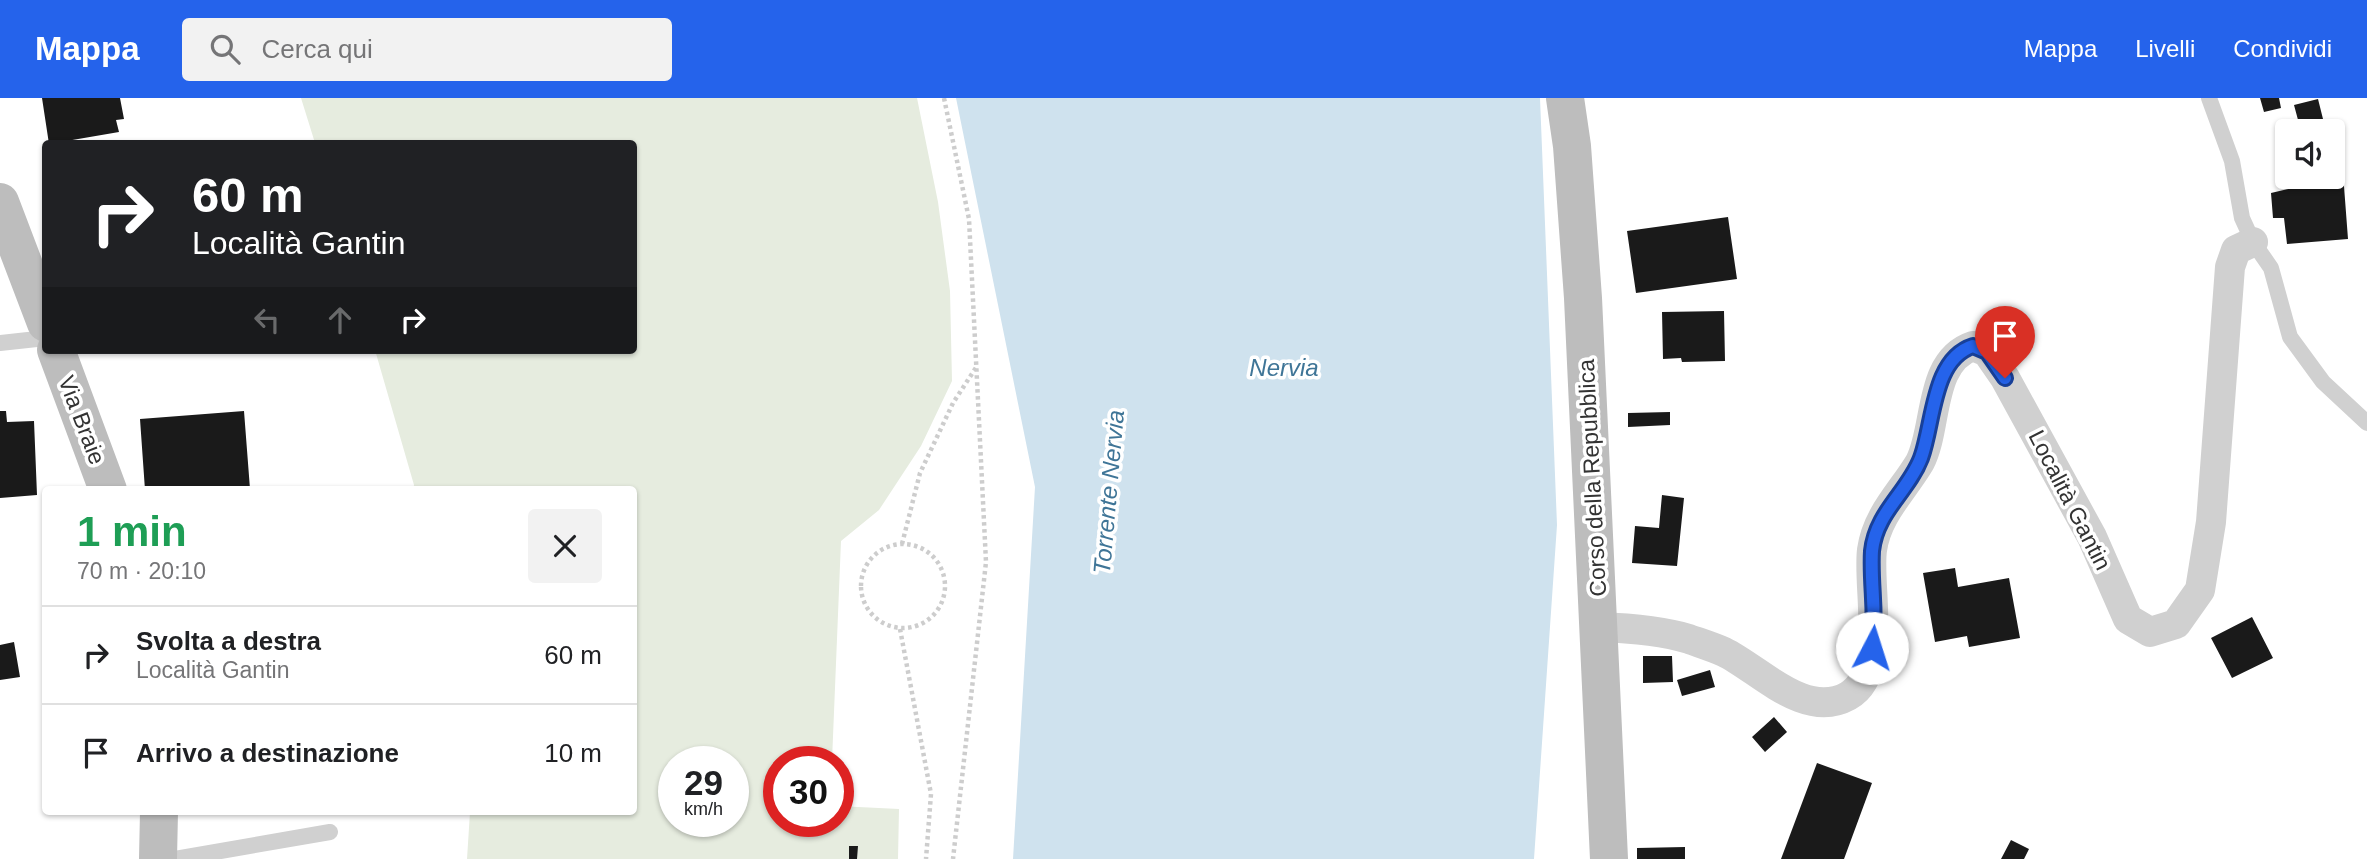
<!DOCTYPE html>
<html lang="it">
<head>
<meta charset="utf-8">
<style>
  :root { --surface:#fff; --page:#f2f2f2; --text:#202124; --muted:#757577; --line:#e0e0e0; --accent:#2563eb }
  body { margin:0; font-family:Helvetica,sans-serif; background:var(--page); color:var(--text); height:100vh; display:flex; flex-direction:column; font-size:26px; white-space:nowrap }
  * { box-sizing:border-box; margin:0 }
  p { font-size:23px; color:var(--muted) }
  .icon { flex:none; width:38px; height:38px; fill:none; stroke:currentColor; stroke-width:2; stroke-linecap:round; stroke-linejoin:round }
  .map { position:relative; flex:1; overflow:hidden }
  .side { position:absolute; left:42px; top:388px; width:595px; height:329px; display:flex; flex-direction:column; background:var(--surface); border-radius:7px; box-shadow:0 2px 5px #0004 }
  .side>* { flex:none }
  .guide { position:absolute; left:42px; top:42px; width:595px; height:214px; border-radius:7px; box-shadow:0 2px 5px #0004; background:#202124; color:#fff; overflow:hidden }
  .buttons { position:absolute; left:2275px; top:21px; display:grid; gap:14px }
  .buttons a { display:grid; place-items:center; width:70px; height:70px; border-radius:7px; background:var(--surface); box-shadow:0 2px 5px #0004; font-size:35px }
  .speed { position:absolute; left:658px; top:648px; display:flex; gap:14px; font-size:35px; font-weight:700; text-align:center }
  .speed>* { display:grid; place-content:center; width:91px; height:91px; border-radius:50%; background:var(--surface); box-shadow:0 2px 5px #0004; line-height:1 }
  .speed small { font-size:18px; font-weight:400 }
  .speed .limit { border:10px solid #d22; background:#fff; color:#111 }
  .pin { position:absolute; display:grid; place-items:center; width:60px; height:60px; color:#fff; margin:-72px -30px; border-radius:50% 50% 50% 0; rotate:-45deg; box-shadow:0 0 7px #0007 }
  .pin .icon { rotate:45deg }
  .me { position:absolute; width:77px; margin:-38px; rotate:5deg; stroke-linejoin:round; filter:drop-shadow(0 0 5px #0008) }
  .turn { display:flex; align-items:center; gap:24px; height:147px; padding:0 35px; font-size:32px }
  .turn .icon { width:91px; height:91px; stroke-width:2.5 }
  .turn b { display:block; font-size:49px; line-height:60px }
  .lanes { display:flex; align-items:center; height:66px; padding:0 35px; background:#0003; justify-content:center; gap:35px; direction:ltr }
  .lanes .off { opacity:.35 }
  .round { display:grid; place-items:center; flex:none; width:74px; height:74px; border-radius:7px; background:var(--page) }
  .headline { display:flex; align-items:center; justify-content:space-between; height:119px; padding:0 35px }
  h1 { font-size:42px; font-weight:700; line-height:52px; color:#1e9e55 }
  ul { padding:0; list-style:none }
  li { display:flex; align-items:center; gap:21px; height:98px; padding:0 35px; border-top:2px solid var(--line) }
  li div { flex:1 }
  li b { display:block; font-size:26px }
  li em { font-style:normal }
  header { display:flex; align-items:center; gap:42px; box-sizing:border-box; height:98px; padding:0 35px; background:var(--accent); color:#fff }
  header strong { font-size:33px }
  nav { display:flex; gap:38px; margin-inline-start:auto; font-size:24px }
  .search { width:490px; height:63px; background:var(--page); display:flex; align-items:center; gap:18px; box-sizing:border-box; padding:0 24px; border-radius:7px; color:var(--muted); font-size:26px }
  .map>svg:first-child { display:block }
  .green { fill:#e6ecdf; fill-rule:evenodd }
  .water { fill:#cfe2ee }
  .building { fill:#1a1a1a }
  .lines { fill:none; stroke-linecap:round; stroke-linejoin:round }
  .path { stroke:#cdcdcd; stroke-width:4.5; stroke-dasharray:3.5 3.5; stroke-linecap:butt }
  .lane { stroke:#d0d0d0; stroke-width:16 }
  .street { stroke:#d0d0d0; stroke-width:30 }
  .secondary { stroke:#bdbdbd; stroke-width:38 }
  .route-casing { stroke:#184099; stroke-width:18 }
  .route { stroke:#2563eb; stroke-width:12 }
  .labels { text-anchor:middle; stroke-width:7; stroke-linejoin:round; paint-order:stroke }
  .street-label { font-size:23px; fill:#333; stroke:#fff }
  .water-label { font-size:24px; font-style:italic; fill:#3f7597; stroke:#fff }
</style>
</head>
<body>
<header>
<strong>Mappa</strong>
<div class="search"><svg class="icon" aria-label="search" viewBox="0 0 24 24"><circle cx="10" cy="10" r="6"/><path d="M15 15l6 6"/></svg>Cerca qui</div>
<nav><a>Mappa</a><a>Livelli</a><a>Condividi</a></nav>
</header>
<div class="map">
<svg width="2367" height="761" viewBox="0 0 2367 761">
  <rect width="100%" height="100%" fill="#fff"/>
  <path class="green" d="M301,0H917L938,104L950,193L952,283L921,348L879,412L841,443L832,663H779V723H838V708L899,711L898,761H467L470,714H634V392H413L414,387L375,252H634V46L315,45ZM674,663H733V723H674Z"/>
  <path class="water" d="M956,0H1540L1557,427L1534,761H1013L1035,389Z"/>
  <path class="building" d="M42,0H120L124,21L116,22L119,34L49,46Z
    M2260,0H2279L2281,10L2264,14Z
    M2318,1L2326,33H2301L2294,7Z
    M2333,62H2342L2348,141L2287,146L2284,120H2273L2271,95L2310,86V79H2333Z
    M1728,119L1737,181L1636,195L1627,133Z
    M1724,213L1725,263L1682,264L1681,260L1663,261L1662,214Z
    M0,313H6L7,324L34,323L37,397L0,400Z
    M244,313L250,391L145,392L140,321Z
    M1670,314V327L1628,329V315Z
    M1662,397L1684,400L1677,468L1632,465L1635,428L1659,430Z
    M1955,470L1958,489L2009,480L2020,540L1969,549L1967,538L1935,544L1923,475Z
    M2252,519L2273,560L2232,580L2211,540Z
    M14,544L20,579L0,582V547Z
    M1643,558H1672L1673,584L1643,585Z
    M1710,572L1715,589L1682,598L1677,582Z
    M1774,619L1787,634L1765,654L1752,639Z
    M1817,665L1872,685L1844,761H1781Z
    M2011,742L2029,751L2024,761H2001Z
    M849,748H858L857,761H849Z
    M1685,749V761H1637V750Z"/>
  <g class="lines">
    <path class="path" d="M944,0L969,121L986,464L953,761
      M902,446L920,375L953,305L977,268
      M861 488a42 42 0 1 1 84 0a42 42 0 1 1-84 0Z
      M900,531L931,696L926,761"/>
    <path class="lane" d="M2209,0L2232,63L2242,120L2253,144L2271,170L2290,239L2323,284L2367,325
      M0,245L46,240
      M175,761L330,734"/>
    <path class="street" d="M1599,529C1628,530 1660,532 1689,541C1700,545 1713,549 1724,554C1759,571 1805,622 1848,598C1889,575 1867,489 1872,452C1877,416 1903,393 1920,364C1938,329 1928,263 1973,248L1987,254L2005,280L2092,439L2128,521L2150,534L2176,526L2200,492L2211,424L2230,169L2236,152L2253,144"/>
    <path class="secondary" d="M1565,0L1572,48L1583,200L1609,761
      M0,104L46,225
      M56,252L108,392
      M158,761L159,714"/>
  </g>
  <g class="lines">
    <g class="route-casing">
      <path id="route" d="M1872,550C1877,517 1870,486 1872,453C1876,414 1908,394 1921,360C1934,325 1932,261 1973,248L1987,254L2005,280"/>
    </g>
    <use href="#route" class="route"/>
  </g>
  <g class="labels">
    <g class="street-label">
      <text transform="translate(82 322) rotate(69)" y="8">Via Braie</text>
      <text transform="translate(1592 380) rotate(-93)" y="8">Corso della Repubblica</text>
      <text transform="translate(2070 402) rotate(63)" y="8">Località Gantin</text>
    </g>
    <g class="water-label">
      <text x="1284" y="278">Nervia</text>
      <text transform="translate(1109 394) rotate(-85)" y="8">Torrente Nervia</text>
    </g>
  </g>
</svg>
<div class="buttons">
<a><svg class="icon" aria-label="sound" viewBox="0 0 24 24"><path d="M4 9h4l5-4v14l-5-4H4zM17 9q2 3 0 6"/></svg></a>
</div>
<div class="speed"><div>29<small>km/h</small></div><div class="limit">30</div></div>
<div class="pin" style="left:2005px;top:280px;background:#d93025"><svg class="icon" aria-label="arrive" viewBox="0 0 24 24"><path d="M6 21V4h12l-3 4 3 4H6"/></svg></div>
<svg class="me" style="left:1872px;top:550px" viewBox="-20 -20 40 40"><circle r="19" fill="#fff"/><path d="M0-13L10 11 0 6-10 11z" fill="#2563eb"/></svg>
<div class="guide">
<div class="turn"><svg class="icon" aria-label="right" viewBox="0 0 24 24"><path d="M7 20v-9h11M14 6l5 5-5 5"/></svg><div><b>60 m</b>Località Gantin</div></div>
<div class="lanes"><svg class="icon off" aria-label="left" viewBox="0 0 24 24"><path d="M17 20v-9H6M10 6l-5 5 5 5"/></svg><svg class="icon off" aria-label="ahead" viewBox="0 0 24 24"><path d="M12 20V5M6 11l6-6 6 6"/></svg><svg class="icon" aria-label="right" viewBox="0 0 24 24"><path d="M7 20v-9h11M14 6l5 5-5 5"/></svg></div>
</div>
<section class="side">
<div class="headline"><div><h1>1 min</h1><p>70 m · 20:10</p></div><a class="round"><svg class="icon" aria-label="close" viewBox="0 0 24 24"><path d="M6 6l12 12M18 6L6 18"/></svg></a></div>
<ul>
<li><svg class="icon" aria-label="right" viewBox="0 0 24 24"><path d="M7 20v-9h11M14 6l5 5-5 5"/></svg><div><b>Svolta a destra</b><p>Località Gantin</p></div><em>60 m</em></li>
<li><svg class="icon" aria-label="arrive" viewBox="0 0 24 24"><path d="M6 21V4h12l-3 4 3 4H6"/></svg><div><b>Arrivo a destinazione</b></div><em>10 m</em></li>
</ul>
</section>
</div>
</body>
</html>
